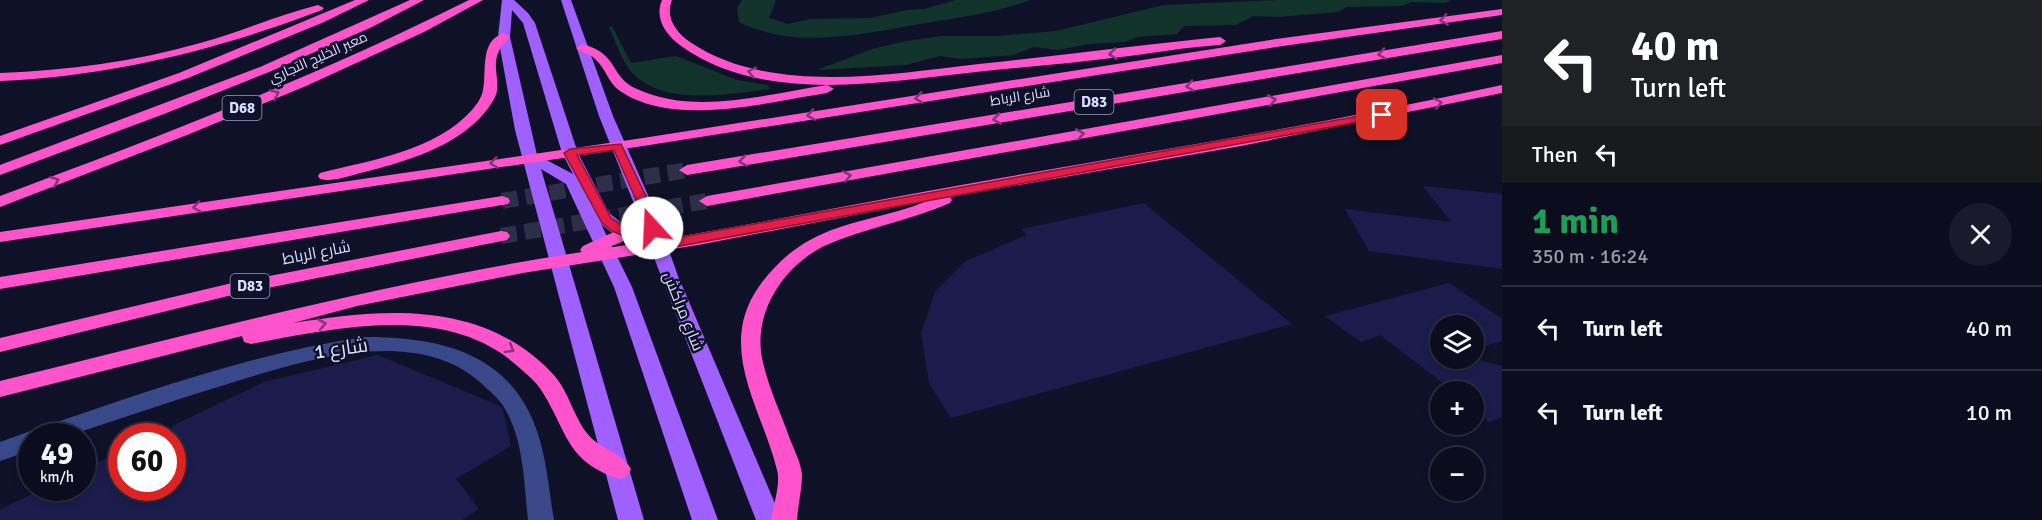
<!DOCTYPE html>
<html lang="en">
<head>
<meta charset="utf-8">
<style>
  :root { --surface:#0b0d1f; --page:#191b2c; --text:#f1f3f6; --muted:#9a9ca4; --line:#2b2d3d }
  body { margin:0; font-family:Signika,Cairo,sans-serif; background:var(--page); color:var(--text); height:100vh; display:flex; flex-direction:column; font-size:22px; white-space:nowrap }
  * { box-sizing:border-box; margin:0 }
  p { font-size:20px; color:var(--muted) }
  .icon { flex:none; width:33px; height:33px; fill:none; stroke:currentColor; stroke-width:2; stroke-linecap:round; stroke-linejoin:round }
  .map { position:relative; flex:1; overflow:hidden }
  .sheet { display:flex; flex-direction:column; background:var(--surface); width:540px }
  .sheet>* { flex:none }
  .hud { background:#202124; color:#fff; overflow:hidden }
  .controls { position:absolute; left:1430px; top:315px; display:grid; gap:12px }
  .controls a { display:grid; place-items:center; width:54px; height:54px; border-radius:50%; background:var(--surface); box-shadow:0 3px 9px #0003,0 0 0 2px var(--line); font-size:30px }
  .speed { position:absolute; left:18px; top:423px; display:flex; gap:12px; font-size:30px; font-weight:700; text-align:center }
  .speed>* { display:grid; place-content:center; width:78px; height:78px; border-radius:50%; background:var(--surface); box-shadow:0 3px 9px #0003,0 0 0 2px var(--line); line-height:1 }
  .speed small { font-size:15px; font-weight:400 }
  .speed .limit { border:9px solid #d22; background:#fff; color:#111 }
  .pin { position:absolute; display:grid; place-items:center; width:51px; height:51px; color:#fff; margin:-26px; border-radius:12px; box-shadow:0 3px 9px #0006 }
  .me { position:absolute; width:66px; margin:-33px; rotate:340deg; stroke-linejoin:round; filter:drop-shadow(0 0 4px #0008) }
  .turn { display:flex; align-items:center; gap:21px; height:126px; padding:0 30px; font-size:27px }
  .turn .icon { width:78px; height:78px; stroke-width:2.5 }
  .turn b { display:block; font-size:42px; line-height:51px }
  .then { display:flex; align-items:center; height:57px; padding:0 30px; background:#0003; gap:12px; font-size:22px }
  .round { display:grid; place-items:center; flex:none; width:63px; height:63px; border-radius:32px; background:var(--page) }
  .headline { display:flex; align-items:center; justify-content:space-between; height:102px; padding:0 30px }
  h1 { font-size:36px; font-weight:700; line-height:45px; color:#1e9e55 }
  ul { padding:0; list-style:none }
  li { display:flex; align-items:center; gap:18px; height:84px; padding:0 30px; border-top:2px solid var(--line) }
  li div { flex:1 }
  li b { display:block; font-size:22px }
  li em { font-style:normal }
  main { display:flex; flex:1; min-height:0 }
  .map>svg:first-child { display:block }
  .green { fill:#12332b }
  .building { fill:#1b1c4b }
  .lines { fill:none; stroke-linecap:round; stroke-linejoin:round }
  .highway-tunnel { stroke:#2d2f49; stroke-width:16; stroke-dasharray:16 8; stroke-linecap:butt }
  .minor { fill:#394889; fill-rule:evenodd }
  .major { fill:#a05fff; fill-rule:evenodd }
  .highway { fill:#ff53cb; fill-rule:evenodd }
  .oneway { stroke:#87327a }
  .route { fill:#e11d48; stroke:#92132f; stroke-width:1.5 }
  .labels { text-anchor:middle; stroke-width:5; stroke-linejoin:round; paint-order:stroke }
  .far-street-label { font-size:14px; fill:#d8dcff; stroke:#0f1129 }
  .shield { fill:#0f1129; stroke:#9c9fbf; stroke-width:1.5 }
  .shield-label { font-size:15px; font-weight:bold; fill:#d8dcff }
  .street-label { font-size:16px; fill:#d8dcff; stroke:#0f1129 }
  .near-street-label { font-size:20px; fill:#d8dcff; stroke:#0f1129 }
</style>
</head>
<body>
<main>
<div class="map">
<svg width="1502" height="520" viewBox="0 0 1502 520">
  <rect width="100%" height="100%" fill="#0f1129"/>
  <path class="green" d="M742,0H776L769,18L788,24L810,19L870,18L907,10L924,9L956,0H1030C997,13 961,17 926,23C866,33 797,51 739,22L737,8Z
    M1279,0H1451L1446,3L1411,2L1402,6L1347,7L1338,12L1277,17L1253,16L1236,25L1184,26L1177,34L1138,37L1125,42L1089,44L1058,50L1033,47L1014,55L961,59L940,56L906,65L817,70L872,49L906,41L942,36H999L1056,31L1164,5Z
    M612,26L631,63L676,56L737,80L768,85L770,89C728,94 660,108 629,69C620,57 615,40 609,27Z"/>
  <path class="building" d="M1423,186L1502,194V269L1369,251L1345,209L1451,222Z
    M1144,203L1292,324L951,418L929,383L921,333L935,292L966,261L1027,235L1021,229Z
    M1449,283L1502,319V341L1473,350V326H1440V358H1471L1502,366V417L1489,422L1473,410V392H1455L1380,335L1361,342L1325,316Z
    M378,355L500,406L503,410L511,446L456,479L479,509L462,520H0V509L45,488H82V470L122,451V488H172V426L264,382Z"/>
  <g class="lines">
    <path class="highway-tunnel" d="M502,201L687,170
      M501,236L707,201"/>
    <path class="minor" d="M365,337C441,337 512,353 538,434C547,462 549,491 554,520H528C524,484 524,441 505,409C499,398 489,391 480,382C412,322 295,363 218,387C168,402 117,420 67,436H32V450L0,461V442L33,430C141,394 251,353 365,337Z"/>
    <path class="major" d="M502,0H514L528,13L535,23L578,153L609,213L623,224L646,234L599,116L561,0H571L613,116L655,211L678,276L782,520H756L651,250L611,232L601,224L632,287L718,520H692L614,287L566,184L541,169L644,520H618L515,130L498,37ZM512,10L523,23L562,153L573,174L537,155L510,37Z"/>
    <path class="highway" d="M355,0H369L324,22L188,78L0,145V136L179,73Z
      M410,0H424L372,27L269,72L164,114L0,175V165L260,67Z
      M469,0H483L424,32L306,86L187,135L0,207V196C159,137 317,76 469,0Z
      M662,0H672C665,18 676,32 690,42C770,96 889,74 979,64C1056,56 1133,46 1210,38L1220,37L1226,41L1220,45C1187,47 1154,53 1121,57C1073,63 1025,67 976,72C882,82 764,105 681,46C666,35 654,19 662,0Z
      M318,5L324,8L322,10C217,50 112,76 0,81V73C68,70 135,62 200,43C240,32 278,15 318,5Z
      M1502,9V15L1276,47L643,146L0,242V232L643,138L1276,39Z
      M1502,31V39L687,175L679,170L687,165Z
      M504,33L510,37C505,43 499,48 497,56C493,69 501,85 495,97C470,145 404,162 357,174C345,177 332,182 320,179L318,176L320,173C371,160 435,151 472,110C477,104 482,97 483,90C487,71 479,41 504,33Z
      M582,44C620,54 609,77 637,89C695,116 767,94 827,85L834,89L827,93C768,102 674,128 620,91C608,83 606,68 595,59C590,53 581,53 576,48Z
      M1502,55V63L707,206L699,201L707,196Z
      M1502,85V93L1241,146L950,197L952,200L950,203C909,221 864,228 824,246C784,266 753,312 762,358C767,383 778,407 787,431C791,444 801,461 802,475C802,489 798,505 797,520H771C773,506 781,484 777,470C762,408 715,347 760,285C774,266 790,251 810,240C846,220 890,217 927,201L698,245L523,273L357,306L293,323C385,308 481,300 551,372C568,389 572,413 586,432C597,448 622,452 631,469L627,476L619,479C566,461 568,433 543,393C538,384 530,377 522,370C450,301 338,328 251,344L244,342L242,336L0,397V381C193,334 385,282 582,252L580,250L583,246L614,232L641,207H653L655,211L653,215L626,240L607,248C728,230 847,205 967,184C1146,152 1325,124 1502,85Z
      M502,196L508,198L510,201L508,204L0,289V277Z
      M501,231L507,232L510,236L507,240L228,296L0,352V338L228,284Z"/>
  </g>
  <defs><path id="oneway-chevron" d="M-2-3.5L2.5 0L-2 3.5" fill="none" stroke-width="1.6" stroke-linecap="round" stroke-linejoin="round" transform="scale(1.5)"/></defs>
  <g class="oneway">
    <use href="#oneway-chevron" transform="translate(1444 20) rotate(172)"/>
    <use href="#oneway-chevron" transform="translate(1113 54) rotate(174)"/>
    <use href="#oneway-chevron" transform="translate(1382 54) rotate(171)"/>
    <use href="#oneway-chevron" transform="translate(752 72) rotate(-168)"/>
    <use href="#oneway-chevron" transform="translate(1190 86) rotate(171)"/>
    <use href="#oneway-chevron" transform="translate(275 94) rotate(-23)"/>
    <use href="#oneway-chevron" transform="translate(919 98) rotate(171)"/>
    <use href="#oneway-chevron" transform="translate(1272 100) rotate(-10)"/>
    <use href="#oneway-chevron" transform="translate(1438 103) rotate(-12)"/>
    <use href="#oneway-chevron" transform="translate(811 115) rotate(171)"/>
    <use href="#oneway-chevron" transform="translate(997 119) rotate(171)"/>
    <use href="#oneway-chevron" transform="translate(1080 134) rotate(-10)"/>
    <use href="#oneway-chevron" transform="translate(743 161) rotate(171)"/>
    <use href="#oneway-chevron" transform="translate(494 163) rotate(172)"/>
    <use href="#oneway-chevron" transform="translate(847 176) rotate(-10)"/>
    <use href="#oneway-chevron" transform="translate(55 181) rotate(-20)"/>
    <use href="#oneway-chevron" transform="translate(197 207) rotate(171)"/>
    <use href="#oneway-chevron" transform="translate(322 324) rotate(-10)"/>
    <use href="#oneway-chevron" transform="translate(510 349) rotate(32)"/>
  </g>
  <path class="route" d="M1382,112H1386V117L658,250L612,231L602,223L564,153L570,149L621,144L653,211L659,228L657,231L652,232L646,228L641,211L614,150L577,155L611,218L622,225L659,241Z"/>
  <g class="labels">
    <g class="far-street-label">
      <text transform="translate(318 57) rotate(-24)" y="5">معبر الخليج التجاري</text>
      <text transform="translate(1020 96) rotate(-9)" y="5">شارع الرباط</text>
    </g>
    <g class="shield">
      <rect x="1074.5" y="90" width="39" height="24" rx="4.5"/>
      <rect x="222.5" y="96" width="39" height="24" rx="4.5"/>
      <rect x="230.5" y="274" width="39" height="24" rx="4.5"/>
    </g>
    <g class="shield-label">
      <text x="1094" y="107">D83</text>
      <text x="242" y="113">D68</text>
      <text x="250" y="291">D83</text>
    </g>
    <g class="street-label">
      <text transform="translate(316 252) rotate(-11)" y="6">شارع الرباط</text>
      <text transform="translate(684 311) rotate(68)" y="6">شارع مراكش</text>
    </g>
    <g class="near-street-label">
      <text transform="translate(341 348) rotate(-8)" y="7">شارع 1</text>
    </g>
  </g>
</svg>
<div class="controls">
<a><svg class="icon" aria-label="layers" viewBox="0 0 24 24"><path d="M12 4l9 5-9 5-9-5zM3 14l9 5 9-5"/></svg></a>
<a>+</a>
<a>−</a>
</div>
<div class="speed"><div>49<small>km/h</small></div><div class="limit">60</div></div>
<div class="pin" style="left:1382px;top:115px;background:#d93025"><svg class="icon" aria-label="arrive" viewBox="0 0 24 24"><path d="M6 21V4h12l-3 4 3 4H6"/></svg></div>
<svg class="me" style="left:652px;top:228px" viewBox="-20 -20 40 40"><circle r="19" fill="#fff"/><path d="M0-13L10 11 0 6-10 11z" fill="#e11d48"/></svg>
</div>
<section class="sheet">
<div class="hud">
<div class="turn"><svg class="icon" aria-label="left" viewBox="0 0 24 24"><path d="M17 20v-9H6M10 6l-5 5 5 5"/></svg><div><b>40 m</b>Turn left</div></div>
<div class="then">Then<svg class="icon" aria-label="left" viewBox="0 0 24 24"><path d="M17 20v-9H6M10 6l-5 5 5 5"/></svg></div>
</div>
<div class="headline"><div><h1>1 min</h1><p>350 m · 16:24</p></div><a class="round"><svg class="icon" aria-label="close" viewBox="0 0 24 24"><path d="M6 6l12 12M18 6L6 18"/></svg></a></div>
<ul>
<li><svg class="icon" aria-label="left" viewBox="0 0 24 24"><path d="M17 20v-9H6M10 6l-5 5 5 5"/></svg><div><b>Turn left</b></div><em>40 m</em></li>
<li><svg class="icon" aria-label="left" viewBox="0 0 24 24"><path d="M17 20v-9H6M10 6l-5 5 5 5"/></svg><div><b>Turn left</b></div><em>10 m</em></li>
</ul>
</section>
</main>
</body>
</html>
